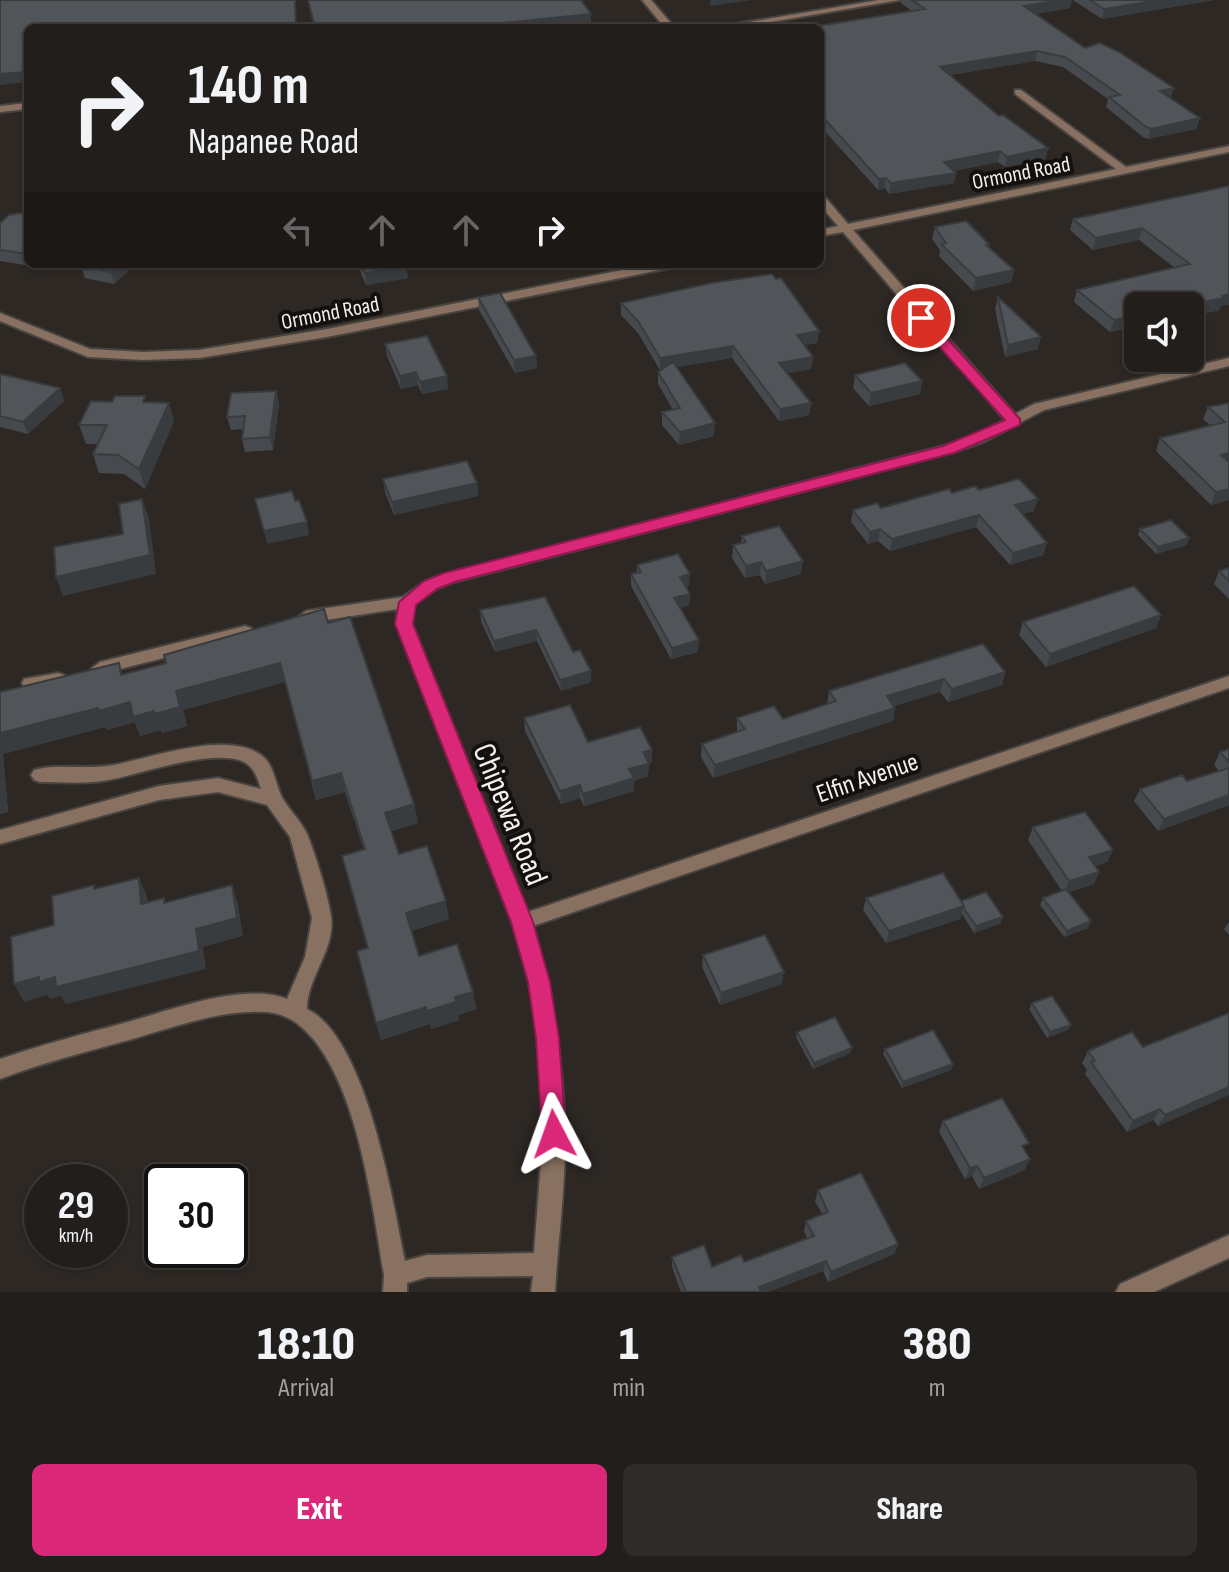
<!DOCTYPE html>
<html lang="en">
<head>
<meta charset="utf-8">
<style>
  :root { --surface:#221e1b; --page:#2e2b28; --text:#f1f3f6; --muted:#a2a2a3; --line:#3f3c3a; --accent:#db2777 }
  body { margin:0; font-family:"Sofia Sans Condensed",sans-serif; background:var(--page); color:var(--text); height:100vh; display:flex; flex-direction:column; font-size:30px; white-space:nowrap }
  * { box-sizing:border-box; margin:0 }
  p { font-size:26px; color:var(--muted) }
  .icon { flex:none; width:44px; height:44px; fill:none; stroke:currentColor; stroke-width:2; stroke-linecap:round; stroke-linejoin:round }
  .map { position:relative; height:1292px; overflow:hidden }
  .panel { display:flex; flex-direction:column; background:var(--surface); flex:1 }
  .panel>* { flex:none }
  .guide { position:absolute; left:24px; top:24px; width:800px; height:244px; border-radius:12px; box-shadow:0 2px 6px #0004,0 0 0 2px var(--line); background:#221e1b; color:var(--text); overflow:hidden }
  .buttons { position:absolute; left:1124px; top:292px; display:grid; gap:16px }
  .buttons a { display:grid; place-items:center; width:80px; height:80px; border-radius:12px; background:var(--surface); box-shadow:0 2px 6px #0004,0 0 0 2px var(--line); font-size:40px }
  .speed { position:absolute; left:24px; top:1164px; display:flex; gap:16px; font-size:40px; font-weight:700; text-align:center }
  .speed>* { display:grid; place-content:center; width:104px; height:104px; border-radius:50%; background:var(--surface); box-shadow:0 2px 6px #0004,0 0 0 2px var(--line); line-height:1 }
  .speed small { font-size:20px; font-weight:400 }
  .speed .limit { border:4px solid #111; border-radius:12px; background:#fff; color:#111 }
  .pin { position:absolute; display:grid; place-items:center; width:68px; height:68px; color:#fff; margin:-34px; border:4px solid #fff; border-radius:50%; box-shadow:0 2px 8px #0007 }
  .me { position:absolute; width:88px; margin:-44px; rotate:356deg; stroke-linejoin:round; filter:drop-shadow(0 0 6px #0008) }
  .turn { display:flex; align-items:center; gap:28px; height:168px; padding:0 32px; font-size:36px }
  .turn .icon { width:104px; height:104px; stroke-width:2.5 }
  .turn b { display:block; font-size:56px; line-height:68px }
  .lanes { display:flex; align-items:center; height:76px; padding:0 32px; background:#0003; justify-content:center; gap:40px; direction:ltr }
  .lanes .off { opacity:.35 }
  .eta { display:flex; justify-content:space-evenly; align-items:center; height:136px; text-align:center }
  .eta b { font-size:48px; font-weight:800; line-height:56px }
  .primary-button { display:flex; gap:16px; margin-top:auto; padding:16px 32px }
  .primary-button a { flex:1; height:92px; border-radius:12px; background:var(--accent); color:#fff; font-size:32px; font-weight:800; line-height:92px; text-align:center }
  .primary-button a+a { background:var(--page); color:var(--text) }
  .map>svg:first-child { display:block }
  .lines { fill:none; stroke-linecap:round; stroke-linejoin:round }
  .minor-casing { stroke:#494440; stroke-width:4 }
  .minor { fill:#887161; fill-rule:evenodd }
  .wall { fill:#46494d }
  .shaded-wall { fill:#393c3f }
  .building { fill:#51555a; stroke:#393c3f; stroke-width:2 }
  .route { fill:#db2777; stroke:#8e194d; stroke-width:2 }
  .labels { text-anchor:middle; stroke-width:8; stroke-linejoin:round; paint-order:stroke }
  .far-street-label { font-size:22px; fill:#f3f0ee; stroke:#13110f }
  .street-label { font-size:26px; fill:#f3f0ee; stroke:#13110f }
  .near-street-label { font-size:32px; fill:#f3f0ee; stroke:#13110f }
</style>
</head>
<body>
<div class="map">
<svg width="1229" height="1292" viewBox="0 0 1229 1292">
  <rect width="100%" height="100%" fill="#2d2824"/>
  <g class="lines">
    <g class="minor-casing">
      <path id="minor" d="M642,0H651L675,28H665Z
        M879,0H900L735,28H713Z
        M1015,90H1021L1126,167L1229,146V152L853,230L1015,414L1034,404L1229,358V366L1044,410L983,442L954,452L454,582L436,589L414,604L412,624L528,912L1229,676V688L533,926C552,994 563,1062 565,1132C566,1185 558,1239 555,1292H531L533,1276L427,1277L407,1283V1292H383L384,1275C372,1205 357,1072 299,1025C291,1018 276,1012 265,1012C220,1009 172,1028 129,1040C85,1052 42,1063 0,1079V1059C41,1045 83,1034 124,1023C168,1011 244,981 287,999L305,957L312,918L290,837L267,805L218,792L159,800L0,844V830L159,786L218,778L261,789C257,776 253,764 239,760C204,750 140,775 103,781C82,784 61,782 40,782L34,780L31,775L34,770C55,763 88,770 113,765C152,758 226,730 261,755C275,765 275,785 283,799C290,811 301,821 307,834C315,853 328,895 331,916C336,949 307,977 307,1009C366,1037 393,1201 405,1261L427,1255L534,1253L543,1134L538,1038L529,982L512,922L396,624L398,609L306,623L298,617L306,611L403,597L426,581L445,574L944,446L973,436L1005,420L843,232L820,236V230L838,226L820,205V195L824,196L848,224L1116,169L1015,94Z
        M28,103V109L0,112V106Z
        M652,264H676L670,268L327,337L199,358L143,360L88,357L0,321V313L90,349L143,352L199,350L327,329Z
        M245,626L251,628L253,632L251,636L100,674L92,668L100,662Z
        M58,673L64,675L66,679L64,683L30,689L24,687L22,683L24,679Z
        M1229,1235V1258L1154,1292H1116L1120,1284Z"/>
    </g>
    <use href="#minor" class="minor"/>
  </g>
  <path class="wall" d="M901,0H1072L1070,8L1035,14L1085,48L1171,98L1200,118L1196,129L1148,139L1143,137L1106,107L1108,99L1063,67L1035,61L950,75L1046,159L1005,167L998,162L954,171V183L889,194L885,188L878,190L820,126V28L912,11L901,3Z
    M1073,0H1214L1102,19Z
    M1229,186L1220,310L1190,316V306H1138V326L1110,332L1074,302L1077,290L1175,268L1139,240L1093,250L1070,230L1073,219Z
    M28,212V264H41L38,267L0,261V223Z
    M935,227L989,244V248L1014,270L1011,282L973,291L939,256L940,250L932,239Z
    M357,264H405L408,278L366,285Z
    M135,265L114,284L85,278L81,266Z
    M478,297L536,356L537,368L515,373L479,310Z
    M998,297L1038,349L1005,357L995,309Z
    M621,303L819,331L817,343L804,345L813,357L811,369L787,373L811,403L809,415L779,421L732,358L677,367L714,436L679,445L662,425V412L673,410L658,384V372L660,370L638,333L621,315Z
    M385,344L448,389L422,394L418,385L401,389L387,356Z
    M0,374L60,388L64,401L28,434L0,427Z
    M855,375L922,381L920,394L869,406L853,388Z
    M276,391L279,404L273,450L245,452L242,439L243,429L231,430L227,417Z
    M147,402L174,421L145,489L124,474L99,473L93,454L98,444H86L79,425Z
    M1229,403V500L1211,505L1156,451L1160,438L1210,425L1203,419L1208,407Z
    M383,479L477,483L478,496L394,515L385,492Z
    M952,493L1034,511L1022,514L1047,543L1043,555L1010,565L976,527L890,551L878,541L868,544L851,522L853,510L881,508Z
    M1140,529L1189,538L1187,545L1156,554L1138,535Z
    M742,536L801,574L765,584L760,575L745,578L732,558L733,545L741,543Z
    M637,565L689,586L686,587L690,594L689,605L680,608L698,652L671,659L631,586V574L637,573Z
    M1229,568V599L1214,584L1219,571Z
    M545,597L573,652L591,671V682L561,691L537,641L495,652L481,621L480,610Z
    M1161,615L1156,628L1046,667L1019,635L1023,622Z
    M328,623L414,804L418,823L391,831L399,854L449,919L411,931L419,956L473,992L476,1009L458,1015L459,1020L431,1029L430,1024L381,1040L357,951L367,948L342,856L364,850L345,792L316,800L285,682L183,710L187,726L162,733L161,730L140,736L135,722L107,730L105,727L3,754L8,812L0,814V692L123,675Z
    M1005,672L1002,685L948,702L940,692L894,706L895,708L893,721L713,778L701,757L702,744L737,732V718L783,719L827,704L829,691Z
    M524,718L588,742L652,762L649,763L648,776L634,781V791L584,806L580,798L561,804L525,731Z
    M1229,749V805L1158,831L1134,801L1140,789L1187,781L1219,771L1214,765L1220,752Z
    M1033,827L1113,850L1107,862L1095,866L1099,872L1094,884L1069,892L1091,921L1088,928L1064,937L1040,905L1043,898L1062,891L1028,840Z
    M866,898L961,901L1001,923L974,933L962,914L960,919L886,943L863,910Z
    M1228,923H1229V935L1224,929Z
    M703,955L782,984L720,1005L702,967Z
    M1032,1003L1068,1030L1047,1038L1029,1009Z
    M797,1032L850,1053L813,1069L796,1037Z
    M1143,1047L1229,1095L1158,1126L1153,1120L1127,1132L1085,1074L1087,1070L1082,1063L1088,1051Z
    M885,1049L951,1070L902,1088L883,1054Z
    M943,1121L1025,1150V1170L979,1189L972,1176L965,1179L939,1132Z
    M818,1190L898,1244L894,1254L828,1282L823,1271L768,1292H681L672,1267V1257L712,1267L744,1262L807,1238L804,1231L806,1221L822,1214L815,1201Z"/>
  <path class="shaded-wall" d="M710,0H752L710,6Z
    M1061,0H1072L1070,8L1022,16L1024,6Z
    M1160,0H1214L1102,19L1104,9Z
    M591,14V24L549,28H453Z
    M1037,51L1035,61L938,77L940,67Z
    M28,72V82L0,85V74Z
    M1174,88L1171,98L1160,91Z
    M1200,118L1196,129L1148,139L1151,129Z
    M1048,148L1046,159L1005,167L1007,157Z
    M1000,151L998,162L942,173L944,162Z
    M956,173L954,183L889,194L891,183Z
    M886,178L885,188L878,190L879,179Z
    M1142,228L1139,240L1093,250L1096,238Z
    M119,264L135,265L114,284L111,272Z
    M447,264H475L448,271Z
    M406,266L408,278L366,285L365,273Z
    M1014,270L1011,282L973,291L976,278Z
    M1229,294V305L1221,306L1220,310L1190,316V306H1183Z
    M1138,315V326L1110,332L1114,320Z
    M819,331L817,343L796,347L797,335Z
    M1041,337L1038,349L1005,357L1008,345Z
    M733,346L732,358L660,370V358Z
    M536,356L537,368L515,373L514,360Z
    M813,357L811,369L778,375L779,363Z
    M416,372L418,385L401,389L400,376Z
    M447,376L448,389L422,394L420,382Z
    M922,381L920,394L869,406L871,393Z
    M60,388L64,401L28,434L23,422Z
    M276,391L279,404L273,450L270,437Z
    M169,403L174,421L145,489L139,469Z
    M811,403L809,415L779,421L780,409Z
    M715,423L714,436L679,445L680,432Z
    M1229,453V464L1221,455Z
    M477,483L478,496L394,515L392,502Z
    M1229,489V500L1211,505L1216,492Z
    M142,499L149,518L156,574L63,596L56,577L150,555Z
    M1038,499L1034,511L1011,517L1015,505Z
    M979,515L976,527L890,551L892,539Z
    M307,522L309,535L267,544L264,531Z
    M880,529L878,541L868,544L870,532Z
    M1189,538L1187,545L1156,554L1158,547Z
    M1047,543L1043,555L1010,565L1013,553Z
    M803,561L801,574L765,584L766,571Z
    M761,562L760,575L745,578L746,566Z
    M690,574L689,586L679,588L680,577Z
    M690,594L689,605L673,610L674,598Z
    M1161,615L1156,628L1046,667L1050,654Z
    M536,630L537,641L495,652L494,641Z
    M699,640L698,652L671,659L672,648Z
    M280,663L285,682L183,710L187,726L162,733L161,730L140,736L135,722L107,730L105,727L3,754L8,812L0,814V733L98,708L130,702Z
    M591,671V682L561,691L560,680Z
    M1005,672L1002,685L948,702L952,689Z
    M944,679L940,692L884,709L887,696Z
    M895,708L893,721L713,778L715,765Z
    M652,750V762L642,765L643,752Z
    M649,764L648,776L634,781V791L584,806L583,794L629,769Z
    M341,773L345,792L316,800L312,781Z
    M580,785V798L561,804L560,791Z
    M1229,795V805L1158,831L1164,819Z
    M414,804L418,823L389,832L385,813Z
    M1113,850L1107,862L1084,869L1089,857Z
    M1099,872L1094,884L1064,894L1069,881Z
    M139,878L147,896L149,922L141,904Z
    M232,885L238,904L243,936L203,947L206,969L66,1004L61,996L50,999L47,995L24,1002L14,984L196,929Z
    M446,901L449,919L409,932L406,913Z
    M964,906L960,919L886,943L889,931Z
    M1003,917L1001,923L974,933L976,926Z
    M1091,921L1088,928L1064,937L1067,931Z
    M784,972L782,984L720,1005L721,993Z
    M473,992L476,1009L458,1015L459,1020L431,1029L427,1011L455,997Z
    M426,1007L430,1024L381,1040L376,1023Z
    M1071,1025L1068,1030L1047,1038L1050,1032Z
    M852,1048L850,1053L813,1069L814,1063Z
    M953,1064L951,1070L902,1088L903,1082Z
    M1229,1087V1095L1158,1126L1165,1115Z
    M1160,1109L1153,1120L1127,1132L1133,1121Z
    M1030,1159L1025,1170L979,1189L984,1178Z
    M977,1166L972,1176L965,1179L970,1168Z
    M898,1244L894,1254L828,1282L831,1272Z
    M826,1261L823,1271L768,1292H758L759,1287Z"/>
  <path class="building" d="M0,0H295L296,28H28V72L0,74Z
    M308,0H581L591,14L453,28H315Z
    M912,0H1061L1024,6L1085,48L1100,43L1119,52L1174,88L1160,91L1200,118L1151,129L1146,127L1109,97L1120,95L1065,57L1037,51L940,67L999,116L1003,115L1048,148L1007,157L1000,151L944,162L956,173L891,183L886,178L879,179L820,114V28H805L925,9Z
    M1090,0H1160L1104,9Z
    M1229,186V294L1222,296L1224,298L1183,306H1138V315L1114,320L1077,290L1190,264L1142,228L1096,238L1073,219Z
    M28,212V254L0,250V223L9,215Z
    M966,221L989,244L986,245L1014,270L976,278L941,244L946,243L935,227Z
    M83,264H119L111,272L81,266Z
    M361,264H405L406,266L365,273Z
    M772,274L776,279L781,278L819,331L797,335L813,357L779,363L811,403L780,409L733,346L660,358L638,321L621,303L711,283Z
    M500,293L536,356L514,360L478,297Z
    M998,297L1041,337L1008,345Z
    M427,336L447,376L420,382L416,372L400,376L385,344Z
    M673,362L715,423L680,432L662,412L680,408L658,372Z
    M905,363L922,381L871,393L855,375Z
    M0,374L60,388L23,422L0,416Z
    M276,391L270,437L242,439L245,416L227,417L231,393Z
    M115,396H145L143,402L169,403L139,469L118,455L93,454L107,425H79L91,401L112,402Z
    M1229,403V453L1221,455L1229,462V489L1216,492L1160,438L1225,422L1208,407Z
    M467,461L477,483L392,502L383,479Z
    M1019,479L1038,499L1015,505L1047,543L1013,553L979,515L892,539L880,529L870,532L853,510L877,503L881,508L949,489L952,493L975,486L979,490Z
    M292,491L295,501L299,500L307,522L264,531L255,499Z
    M142,499L150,555L56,577L54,547L123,534L119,504Z
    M1171,520L1189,538L1158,547L1140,529Z
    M779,526L803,561L766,571L761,562L746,566L733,545L746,542L742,536Z
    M678,554L690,574L680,577L690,594L674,598L699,640L672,648L631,574L641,572L637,565Z
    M1229,568V581L1219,571Z
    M1134,586L1161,615L1050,654L1023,622Z
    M545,597L573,652L580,650L591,671L560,680L536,630L494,641L480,610Z
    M324,609L328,623L350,617L414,804L385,813L399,854L427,846L446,901L406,913L419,956L457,944L473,992L455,997L456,1002L427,1011L426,1007L376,1023L357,951L368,948L342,856L365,849L341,773L312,781L280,663L176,691L180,707L155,714L154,711L133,717L130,702L99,711L98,708L0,733V692L119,663L121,675L166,663L164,655Z
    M983,644L1005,672L952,689L944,679L887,696L895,708L715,765L702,744L745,729L737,718L774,706L783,719L836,701L829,691Z
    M570,705L588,742L640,727L652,750L643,752L649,764L629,769L634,778L583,794L580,785L560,791L524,718Z
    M1229,749V762L1220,752Z
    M1229,768V795L1164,819L1140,789L1182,775L1187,781Z
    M1085,812L1113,850L1089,857L1099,872L1069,881L1033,827Z
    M943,873L964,906L889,931L866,898Z
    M139,878L141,904L164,898V903L232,885L237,918L196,929L199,951L56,987L55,977L39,982V977L14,984L11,937L54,925L52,896L94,885V889Z
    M1066,889L1091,921L1067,931L1043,898Z
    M986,892L1003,917L976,926L963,907L964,906L961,901Z
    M765,935L784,972L721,993L703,955Z
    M1052,996L1071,1025L1050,1032L1032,1003Z
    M1229,1013V1087L1165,1115L1160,1109L1133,1121L1091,1062L1095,1061L1088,1051L1132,1032L1143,1047Z
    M835,1017L852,1048L814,1063L797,1032Z
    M933,1030L953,1064L903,1082L885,1049Z
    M1002,1098L1029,1143L1022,1146L1030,1159L984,1178L977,1166L970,1168L943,1121Z
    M861,1173L898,1244L831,1272L826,1261L759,1287L761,1292H686L672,1257L704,1245L712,1267L741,1255L744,1262L814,1236L806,1221L828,1212L818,1190Z"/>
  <path class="route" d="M921,314L926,315L1020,419V425L954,453L455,582L437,589L416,605L413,624L533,922L550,982L559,1038L566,1134L563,1142L554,1146L545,1142L542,1134L536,1038L528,982L511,922L395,624L399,602L424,581L444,573L943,446L1005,420L916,321L914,318Z"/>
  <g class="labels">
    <g class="far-street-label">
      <text transform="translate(1021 172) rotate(-11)" y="8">Ormond Road</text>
      <text transform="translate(330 312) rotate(-11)" y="8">Ormond Road</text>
    </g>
    <g class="street-label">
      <text transform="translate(867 777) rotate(-19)" y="9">Elfin Avenue</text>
    </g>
    <g class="near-street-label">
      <text transform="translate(511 814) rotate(68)" y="11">Chipewa Road</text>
    </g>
  </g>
</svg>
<div class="buttons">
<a><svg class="icon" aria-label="sound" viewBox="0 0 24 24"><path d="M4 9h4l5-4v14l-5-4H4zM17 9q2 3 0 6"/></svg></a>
</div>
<div class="speed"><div>29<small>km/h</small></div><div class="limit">30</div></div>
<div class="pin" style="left:921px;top:318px;background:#d93025"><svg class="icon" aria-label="arrive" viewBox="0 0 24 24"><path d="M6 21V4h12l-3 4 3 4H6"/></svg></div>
<svg class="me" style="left:554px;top:1134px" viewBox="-20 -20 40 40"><path d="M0-17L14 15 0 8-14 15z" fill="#db2777" stroke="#fff" stroke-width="4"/></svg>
<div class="guide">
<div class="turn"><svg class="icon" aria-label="right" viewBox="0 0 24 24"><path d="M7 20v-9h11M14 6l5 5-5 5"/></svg><div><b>140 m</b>Napanee Road</div></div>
<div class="lanes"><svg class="icon off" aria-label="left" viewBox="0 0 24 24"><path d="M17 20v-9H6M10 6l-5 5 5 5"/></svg><svg class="icon off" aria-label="ahead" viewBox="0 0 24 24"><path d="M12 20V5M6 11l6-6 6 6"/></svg><svg class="icon off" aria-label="ahead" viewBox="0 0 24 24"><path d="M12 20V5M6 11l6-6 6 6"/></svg><svg class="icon" aria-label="right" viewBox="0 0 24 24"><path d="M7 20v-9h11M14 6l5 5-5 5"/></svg></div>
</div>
</div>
<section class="panel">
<div class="eta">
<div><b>18:10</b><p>Arrival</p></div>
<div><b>1</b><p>min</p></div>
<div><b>380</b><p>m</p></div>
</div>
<div class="primary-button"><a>Exit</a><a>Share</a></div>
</section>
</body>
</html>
